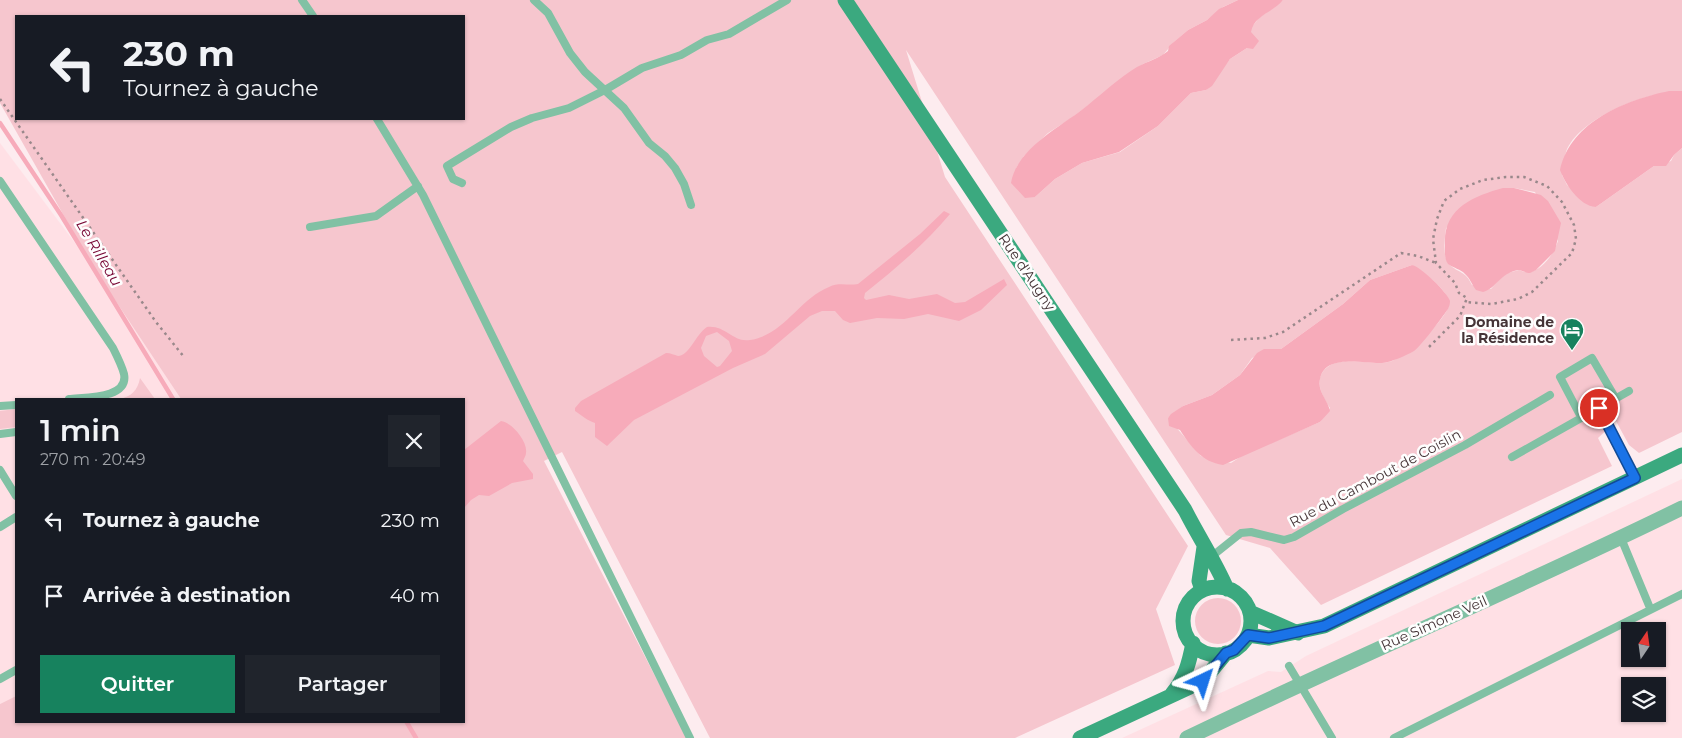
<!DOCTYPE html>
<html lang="fr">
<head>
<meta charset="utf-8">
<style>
  :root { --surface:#171b24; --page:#20242c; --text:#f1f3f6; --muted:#9ea1a6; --accent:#17825e }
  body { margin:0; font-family:Montserrat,sans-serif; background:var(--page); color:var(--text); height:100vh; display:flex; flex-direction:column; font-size:19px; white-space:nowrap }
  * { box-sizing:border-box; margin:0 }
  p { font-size:16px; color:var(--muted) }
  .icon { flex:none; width:28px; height:28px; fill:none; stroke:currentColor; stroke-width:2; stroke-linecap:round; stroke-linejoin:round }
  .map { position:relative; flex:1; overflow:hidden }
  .sheet { position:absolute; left:15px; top:398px; width:450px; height:325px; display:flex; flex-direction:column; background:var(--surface); border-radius:0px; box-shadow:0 1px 4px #0004 }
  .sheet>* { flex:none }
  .banner { position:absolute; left:15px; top:15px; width:450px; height:105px; border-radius:0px; box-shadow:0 1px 4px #0004; background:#171b24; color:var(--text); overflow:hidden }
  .needle { width:32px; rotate:13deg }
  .fabs { position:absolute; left:1621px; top:622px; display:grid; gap:10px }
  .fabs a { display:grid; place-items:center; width:45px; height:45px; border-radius:0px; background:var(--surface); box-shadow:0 1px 4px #0004; font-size:25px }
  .pin { position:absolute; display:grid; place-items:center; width:42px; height:42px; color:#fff; margin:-21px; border:2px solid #fff; border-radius:50%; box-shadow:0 1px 5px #0007 }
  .me { position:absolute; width:55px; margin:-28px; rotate:41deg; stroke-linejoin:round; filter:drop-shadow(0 0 4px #0008) }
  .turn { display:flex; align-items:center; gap:18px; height:105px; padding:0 25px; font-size:22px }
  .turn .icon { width:65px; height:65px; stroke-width:2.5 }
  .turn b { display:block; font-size:35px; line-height:42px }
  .round { display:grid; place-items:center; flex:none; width:52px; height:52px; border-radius:0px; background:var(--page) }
  .headline { display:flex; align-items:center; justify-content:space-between; height:85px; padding:0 25px }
  h1 { font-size:30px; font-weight:600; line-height:38px }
  .action { display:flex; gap:10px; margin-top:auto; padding:10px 25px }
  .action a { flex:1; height:58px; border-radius:0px; background:var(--accent); color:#fff; font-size:20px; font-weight:600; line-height:58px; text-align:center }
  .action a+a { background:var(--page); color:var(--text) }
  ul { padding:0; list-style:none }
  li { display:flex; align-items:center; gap:15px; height:75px; padding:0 25px }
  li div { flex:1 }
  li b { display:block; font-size:19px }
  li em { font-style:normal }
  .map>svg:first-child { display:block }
  .built { fill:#ffe0e5; fill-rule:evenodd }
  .green { fill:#f6c6ce; fill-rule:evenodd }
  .water { fill:#f7abba; fill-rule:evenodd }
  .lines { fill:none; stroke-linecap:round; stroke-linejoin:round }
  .stream { stroke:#f7abba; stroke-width:4.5 }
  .path { stroke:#99888b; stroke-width:2.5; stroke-dasharray:2.5 4; stroke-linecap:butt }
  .service { stroke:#81c1a4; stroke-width:8 }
  .minor { stroke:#81c1a4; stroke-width:15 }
  .secondary { stroke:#3ba97f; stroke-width:15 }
  .route-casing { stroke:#114b97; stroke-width:12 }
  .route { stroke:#1a73e8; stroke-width:9 }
  .labels { text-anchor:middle; stroke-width:5; stroke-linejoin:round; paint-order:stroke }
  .street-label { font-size:14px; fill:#453437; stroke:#fefefe }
  .poi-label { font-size:14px; font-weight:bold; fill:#453437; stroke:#fefefe; text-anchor:end }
  .water-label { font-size:15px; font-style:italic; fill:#760432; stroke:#fefefe }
</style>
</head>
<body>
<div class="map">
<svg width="1682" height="738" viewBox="0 0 1682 738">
  <rect width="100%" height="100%" fill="#fdecef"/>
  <path class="built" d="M0,143L93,267L181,399H16V696L0,704Z
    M1682,479V738H1122L1268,671L1281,672L1306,656ZM1630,631H1658V659H1630ZM1630,686H1658V714H1630Z"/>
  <path class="green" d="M0,0H1238L1223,7L1207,20L1188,30L1174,42L1163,55L1143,64L1070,119L1048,133L1024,156L1016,168L1035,197L1055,179L1082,163L1120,152L1158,126L1191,93L1206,90L1230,59L1247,48L1251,28L1259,18L1283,0H1682V91C1648,91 1578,118 1566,152C1564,159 1563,168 1562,175L1567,185L1596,207L1654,166L1671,161L1674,155L1682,148V432L1639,453L1629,445L1616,421L1598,438L1612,466L1321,605L1270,548L1226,535L906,50L945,177L1188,546L1156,609L1175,665L1015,738H710L562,452L544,461L687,738H0V704L16,696V721H464V399H181L93,267L0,103ZM16,16H464V119H16ZM1514,188L1535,192L1558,241C1553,256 1537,279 1519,270L1504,274L1491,289L1472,285C1465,270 1459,274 1449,264C1442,258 1445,237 1446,228ZM1412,265C1422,271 1448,290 1449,302C1451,317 1405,356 1392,361C1373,368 1336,351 1322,373C1315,384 1324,399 1330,408L1320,422L1243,455L1231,463L1201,456L1168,418L1183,406L1212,395L1240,375L1252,358L1272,349H1281L1343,304L1370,280Z
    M140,378L155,399H119C131,397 138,390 140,378Z
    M16,409V427L0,429V411Z
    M1195 621a23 23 0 1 1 46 0a23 23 0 1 1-46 0Z"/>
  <path class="water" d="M1238,0H1283C1274,12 1254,15 1251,32L1259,41L1253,49L1247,48L1230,59L1212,86L1206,90L1191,93L1158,126L1119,152L1082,163L1055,179L1035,197L1025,198L1011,183C1017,147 1063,126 1088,105C1104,92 1119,78 1137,67C1148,61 1158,59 1168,51L1169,46L1188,30L1207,20L1219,9Z
    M1669,91H1682V148L1674,155L1666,166H1654L1596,207C1579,206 1565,183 1560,170C1571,121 1626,100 1669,91Z
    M1503,188H1514L1541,195L1548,201L1561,223L1555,251L1536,270L1530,273C1526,273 1521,270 1518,270C1500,273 1496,289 1483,292L1476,290C1472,285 1470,278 1465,274C1461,269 1453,268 1448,264C1444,259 1445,250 1445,245C1443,208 1474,196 1503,188Z
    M944,211L950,214C925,244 895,269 865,293L864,298L866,300L889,295L909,299L937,294L955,303L965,302L1004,279L1007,285L981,310L959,321L928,314L904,319L877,318L850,323L843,320L835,311H822L810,316L765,354L733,368L634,420L607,446L595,437V423C588,421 581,415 575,411V408L581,401L666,353C671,353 674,355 678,356C689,356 696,334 707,327C726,325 733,343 750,340C784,335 799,299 829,287C839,282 848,286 858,284L920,234ZM717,332L729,341L732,351L720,366L717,367L704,356L701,348L706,336Z
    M1412,265C1420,266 1448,293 1450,301C1450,304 1449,307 1448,309C1441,319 1422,345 1414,351C1405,356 1392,362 1382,363C1365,364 1325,353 1320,379C1317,391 1328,400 1330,411L1320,422L1223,465C1202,462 1191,447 1180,430L1169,426L1168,418L1171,414L1183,406L1212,395L1240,375L1257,353L1264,349H1281L1343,304L1370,280Z
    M501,421C511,422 528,441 526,453C526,456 524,458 523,461L533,474V479L512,483L489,496L479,495L471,500L464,508V450Z"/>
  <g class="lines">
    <path class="stream" d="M0,123L61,215L173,399
      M406,721L416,738"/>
    <path class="path" d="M0,99L156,322L184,357
      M1231,340L1265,338L1283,332L1401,253L1418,256L1436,263
      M1429,347L1460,316L1467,298L1459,293L1455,283L1436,263L1433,239L1437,219L1444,201L1460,189L1483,180L1506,177H1524L1547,186L1562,202L1574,225L1576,239L1572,253L1532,292L1518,299L1492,304L1466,302"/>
    <path class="service" d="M302,0L313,16
      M534,0L548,13L570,53L585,72L624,108L649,143L665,156L675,168L684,184L691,205
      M377,119L423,195L690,738
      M0,181L113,348C117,356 122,366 124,374C129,399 85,397 69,399
      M462,183L453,179L447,166L511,127L532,118L569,108L605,90L642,68L681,55L707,40L729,34L787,0
      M310,227L376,216L418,186
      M0,406L16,405
      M1599,407L1635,478
      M1581,417L1560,377L1592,358L1616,399
      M0,434L16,432
      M1512,457L1629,391
      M0,470L16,496
      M0,527L16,517
      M1621,538L1650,608
      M1211,557L1241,533L1251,532L1284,540L1294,537L1343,509L1465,445L1550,395
      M1289,666L1332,738
      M0,679L16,670
      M1394,738L1682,594"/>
    <path class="minor" d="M1187,738C1351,659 1519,588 1682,508"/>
    <path class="secondary" d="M845,0L1185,510C1198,536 1215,561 1227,589
      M1183 621a34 34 0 1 1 68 0a34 34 0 1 1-68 0Z
      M1202,590L1199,581L1204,547
      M1250,612L1298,633
      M1248,635L1269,638L1324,626L1682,455
      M1172,694C1185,678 1189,664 1193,643
      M1080,738L1203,681L1226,653"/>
  </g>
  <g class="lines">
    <g class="route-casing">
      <path id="route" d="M1203,681L1226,653L1234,650L1248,635L1269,638L1324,626L1635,478L1599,408"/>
    </g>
    <use href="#route" class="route"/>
  </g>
  <defs>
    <g id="hotel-pin" transform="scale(1.25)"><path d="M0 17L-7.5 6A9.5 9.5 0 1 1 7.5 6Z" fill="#17825e" stroke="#fefefe"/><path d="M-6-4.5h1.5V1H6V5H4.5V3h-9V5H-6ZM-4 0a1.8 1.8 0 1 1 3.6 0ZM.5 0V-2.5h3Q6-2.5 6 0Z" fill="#fff"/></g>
  </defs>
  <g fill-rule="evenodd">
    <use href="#hotel-pin" x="1572" y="330"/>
  </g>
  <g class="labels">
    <g class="street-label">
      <text transform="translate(1027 272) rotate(56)" y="5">Rue d'Augny</text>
      <text transform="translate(1375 478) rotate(-28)" y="5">Rue du Cambout de Coislin</text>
      <text transform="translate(1434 623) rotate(-24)" y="5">Rue Simone Veil</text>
    </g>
    <g class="poi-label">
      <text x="1554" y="327">Domaine de<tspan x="1554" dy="16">la Résidence</tspan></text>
    </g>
    <g class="water-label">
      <text transform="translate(99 253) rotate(59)" y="5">Le Rilleau</text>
    </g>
  </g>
</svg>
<div class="fabs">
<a><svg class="needle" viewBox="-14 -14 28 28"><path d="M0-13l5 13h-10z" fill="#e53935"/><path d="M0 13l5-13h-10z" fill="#9ea1a6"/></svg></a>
<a><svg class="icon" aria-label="layers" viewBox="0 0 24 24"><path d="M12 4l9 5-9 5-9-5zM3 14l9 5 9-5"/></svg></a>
</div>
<div class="pin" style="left:1599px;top:408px;background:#d93025"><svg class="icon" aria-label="arrive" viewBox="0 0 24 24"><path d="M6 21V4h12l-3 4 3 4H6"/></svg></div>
<svg class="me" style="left:1203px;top:681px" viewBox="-20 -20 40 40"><path d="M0-17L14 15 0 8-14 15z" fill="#1a73e8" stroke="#fff" stroke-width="4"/></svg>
<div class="banner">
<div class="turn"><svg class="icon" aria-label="left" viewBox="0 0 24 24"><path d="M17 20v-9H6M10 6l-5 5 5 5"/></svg><div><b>230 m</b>Tournez à gauche</div></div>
</div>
<section class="sheet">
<div class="headline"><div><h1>1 min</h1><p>270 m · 20:49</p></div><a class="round"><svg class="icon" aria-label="close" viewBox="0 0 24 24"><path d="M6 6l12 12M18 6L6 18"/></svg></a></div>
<ul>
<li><svg class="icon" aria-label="left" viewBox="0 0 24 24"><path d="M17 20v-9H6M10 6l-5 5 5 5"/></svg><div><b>Tournez à gauche</b></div><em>230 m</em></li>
<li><svg class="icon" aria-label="arrive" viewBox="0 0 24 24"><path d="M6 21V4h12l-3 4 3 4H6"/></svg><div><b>Arrivée à destination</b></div><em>40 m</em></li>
</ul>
<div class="action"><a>Quitter</a><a>Partager</a></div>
</section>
</div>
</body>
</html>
